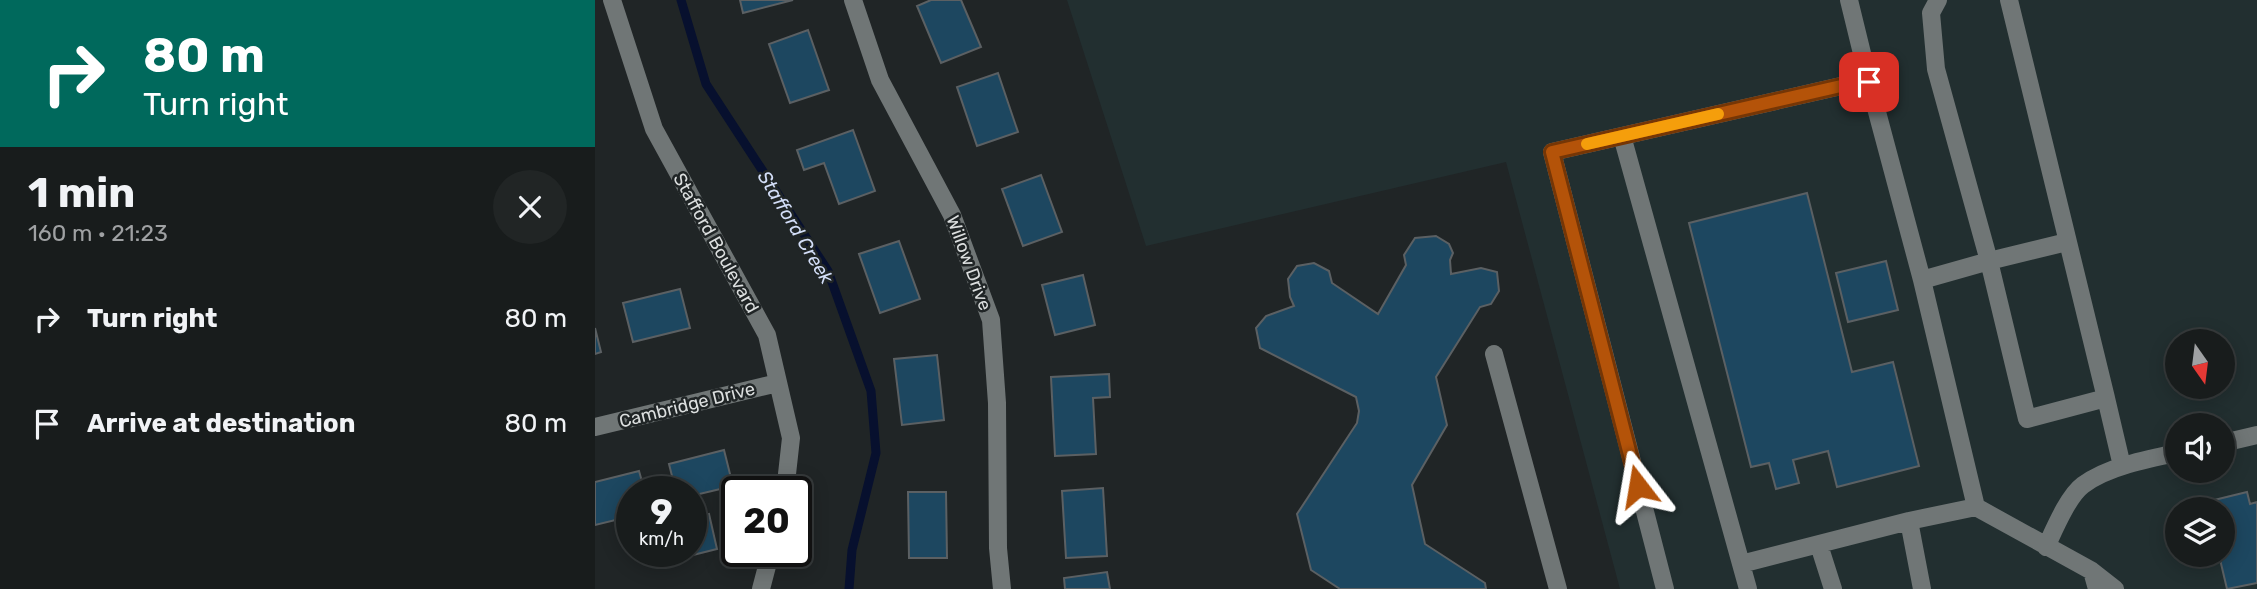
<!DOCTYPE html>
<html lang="en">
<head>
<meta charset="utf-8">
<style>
  :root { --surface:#181c1c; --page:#212525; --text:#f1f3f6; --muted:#9fa1a3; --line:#363a3b }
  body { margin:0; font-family:Rubik,sans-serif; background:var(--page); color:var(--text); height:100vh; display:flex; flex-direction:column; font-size:26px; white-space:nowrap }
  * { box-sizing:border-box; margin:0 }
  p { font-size:23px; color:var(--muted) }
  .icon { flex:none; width:38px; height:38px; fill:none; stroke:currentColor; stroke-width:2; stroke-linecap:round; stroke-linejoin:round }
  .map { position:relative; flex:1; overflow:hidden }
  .details { display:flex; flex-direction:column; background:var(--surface); width:595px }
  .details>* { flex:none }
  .banner { background:#00695c; color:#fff; overflow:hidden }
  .needle { width:46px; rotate:166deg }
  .buttons { position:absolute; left:1570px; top:329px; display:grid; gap:14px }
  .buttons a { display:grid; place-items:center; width:70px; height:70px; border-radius:50%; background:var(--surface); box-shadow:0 4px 18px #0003,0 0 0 2px var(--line); font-size:35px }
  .speed { position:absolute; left:21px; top:476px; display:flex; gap:14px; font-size:35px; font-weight:700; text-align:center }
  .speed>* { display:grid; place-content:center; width:91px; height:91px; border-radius:50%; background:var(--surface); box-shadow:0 4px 18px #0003,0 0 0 2px var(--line); line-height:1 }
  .speed small { font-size:18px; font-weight:400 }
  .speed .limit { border:4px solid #111; border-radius:10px; background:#fff; color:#111 }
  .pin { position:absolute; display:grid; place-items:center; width:60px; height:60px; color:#fff; margin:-30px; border-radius:14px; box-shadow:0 4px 10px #0006 }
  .me { position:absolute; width:77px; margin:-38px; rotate:346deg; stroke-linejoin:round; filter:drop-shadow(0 0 5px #0008) }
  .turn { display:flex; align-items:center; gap:24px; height:147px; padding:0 28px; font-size:32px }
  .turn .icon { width:91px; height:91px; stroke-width:2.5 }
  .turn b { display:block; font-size:49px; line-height:60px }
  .round { display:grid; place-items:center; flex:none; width:74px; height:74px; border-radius:37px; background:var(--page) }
  .overview { display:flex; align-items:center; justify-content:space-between; height:119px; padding:0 28px }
  h1 { font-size:42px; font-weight:700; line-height:52px }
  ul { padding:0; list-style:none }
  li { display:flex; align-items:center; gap:21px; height:105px; padding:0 28px }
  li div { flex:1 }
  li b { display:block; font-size:26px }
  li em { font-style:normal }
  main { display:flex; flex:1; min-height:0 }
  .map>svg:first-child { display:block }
  .built { fill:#222f30; fill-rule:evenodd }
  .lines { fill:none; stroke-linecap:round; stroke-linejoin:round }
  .stream { stroke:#07102e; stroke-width:9 }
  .building { fill:#1d4760; stroke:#5b6063; stroke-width:2 }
  .minor { stroke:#707676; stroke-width:18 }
  .route-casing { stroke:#753606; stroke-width:18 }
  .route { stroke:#b45309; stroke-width:12 }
  .slow { stroke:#f59e0b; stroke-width:12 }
  .labels { text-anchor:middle; stroke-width:5; stroke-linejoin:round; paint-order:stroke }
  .street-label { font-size:18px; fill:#dcdfdf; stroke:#202526 }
  .water-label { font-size:19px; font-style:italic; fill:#d3def8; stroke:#202526 }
</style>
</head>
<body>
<main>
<section class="details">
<div class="banner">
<div class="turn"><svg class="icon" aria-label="right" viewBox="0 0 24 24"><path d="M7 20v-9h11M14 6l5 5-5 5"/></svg><div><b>80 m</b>Turn right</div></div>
</div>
<div class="overview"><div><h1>1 min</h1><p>160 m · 21:23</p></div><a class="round"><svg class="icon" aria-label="close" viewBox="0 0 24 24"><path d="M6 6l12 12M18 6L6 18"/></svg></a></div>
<ul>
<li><svg class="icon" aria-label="right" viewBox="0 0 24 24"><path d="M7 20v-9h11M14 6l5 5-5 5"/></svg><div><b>Turn right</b></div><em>80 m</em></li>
<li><svg class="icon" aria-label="arrive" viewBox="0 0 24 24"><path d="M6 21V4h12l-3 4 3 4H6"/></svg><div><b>Arrive at destination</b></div><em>80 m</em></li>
</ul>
</section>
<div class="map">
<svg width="1662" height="589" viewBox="0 0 1662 589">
  <rect width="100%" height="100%" fill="#202526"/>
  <path class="built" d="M472,0H1662V589H1025L911,162L551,246ZM1582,341H1628V387H1582ZM1582,425H1628V471H1582ZM1582,509H1628V555H1582Z"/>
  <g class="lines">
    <path class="stream" d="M86,0L111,84L233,271L276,391L281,453L257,550L254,589"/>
  </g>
  <path class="building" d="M145,0H198L148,13Z
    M336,0H366L386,47L346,63L322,6Z
    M213,30L234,90L195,103L174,44Z
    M403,73L423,132L382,146L362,87Z
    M258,130L280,191L244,204L229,163L209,170L202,150Z
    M446,175L467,232L428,246L407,189Z
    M1212,193L1257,372L1298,362L1324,466L1242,487L1233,451L1198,460L1204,483L1181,489L1174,463L1156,467L1094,223Z
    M841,236L854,244L858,253L855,260L856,274L886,268L902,272L904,291L896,304L885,307L841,377L852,425L817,485L830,544L890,583L891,589H745L716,570L702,514L762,423L764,411L761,397L665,348L661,328L671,316L699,306L695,297L693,279L702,266L719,263L734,271L737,283L783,314L811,265L809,255L820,238Z
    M304,241L325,299L285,313L264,254Z
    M1291,261L1303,310L1253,322L1241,273Z
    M488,275L500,325L460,335L447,285Z
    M85,289L95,328L38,342L28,303Z
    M0,328L6,352L0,354Z
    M342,355L349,420L307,425L299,359Z
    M514,374L515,397L498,398L501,454L460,456L456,377Z
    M129,450L138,486L96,496V492H81L74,464Z
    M44,471L50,492H37V516L0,525V482Z
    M508,488L512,556L471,558L467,491Z
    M313,492H351L352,558H314Z
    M1652,492L1655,504L1662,502V583L1632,589L1624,555H1628V509H1613L1611,502Z
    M114,514L122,549L86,558L84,551H96V518Z
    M512,572L515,589H470L469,578Z"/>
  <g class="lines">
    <path class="minor" d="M17,0L59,129L172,335L196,438L190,492
      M258,0L285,80L357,215L396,320L402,403L403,548L407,589
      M1254,0L1274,82
      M1343,0L1336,13L1341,69L1394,261L1432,419L1511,398L1414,0
      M1027,136L1153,589
      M1327,280L1394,261L1472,242
      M899,354L963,589
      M1511,398L1527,466
      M0,427L183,383
      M1628,443L1662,435
      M1381,507L1497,571L1502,589
      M1314,521L1327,589
      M1224,545L1238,589
      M1451,547C1459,530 1473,496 1488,485C1512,467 1552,459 1582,453
      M1497,571L1520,589
      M166,589L176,551
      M1070,589L957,152L1246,86L1274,82L1327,280L1381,507L1314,521L1146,564"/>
  </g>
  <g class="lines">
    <g class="route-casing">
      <path id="route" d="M1043,486L957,152L1246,86L1274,82"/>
    </g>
    <use href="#route" class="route"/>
    <path class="slow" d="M992,144L1123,114"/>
  </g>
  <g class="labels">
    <g class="street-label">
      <text transform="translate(121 243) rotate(61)" y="6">Stafford Boulevard</text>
      <text transform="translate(374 263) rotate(70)" y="6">Willow Drive</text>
      <text transform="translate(92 405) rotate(-14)" y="6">Cambridge Drive</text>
    </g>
    <g class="water-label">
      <text transform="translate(201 227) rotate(59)" y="7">Stafford Creek</text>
    </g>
  </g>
</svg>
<div class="buttons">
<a><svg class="needle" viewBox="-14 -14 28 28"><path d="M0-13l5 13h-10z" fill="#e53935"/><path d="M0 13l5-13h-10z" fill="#9fa1a3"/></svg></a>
<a><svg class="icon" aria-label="sound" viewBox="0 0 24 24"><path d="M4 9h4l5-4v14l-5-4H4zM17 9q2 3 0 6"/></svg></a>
<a><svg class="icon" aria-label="layers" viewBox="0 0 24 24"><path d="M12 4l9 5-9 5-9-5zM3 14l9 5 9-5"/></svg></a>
</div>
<div class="speed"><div>9<small>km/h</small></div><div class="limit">20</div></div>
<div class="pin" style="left:1274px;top:82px;background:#d93025"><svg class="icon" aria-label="arrive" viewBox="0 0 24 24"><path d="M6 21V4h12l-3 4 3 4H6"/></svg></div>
<svg class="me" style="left:1043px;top:486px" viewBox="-20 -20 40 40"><path d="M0-17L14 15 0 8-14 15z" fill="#b45309" stroke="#fff" stroke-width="4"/></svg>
</div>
</main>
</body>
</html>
